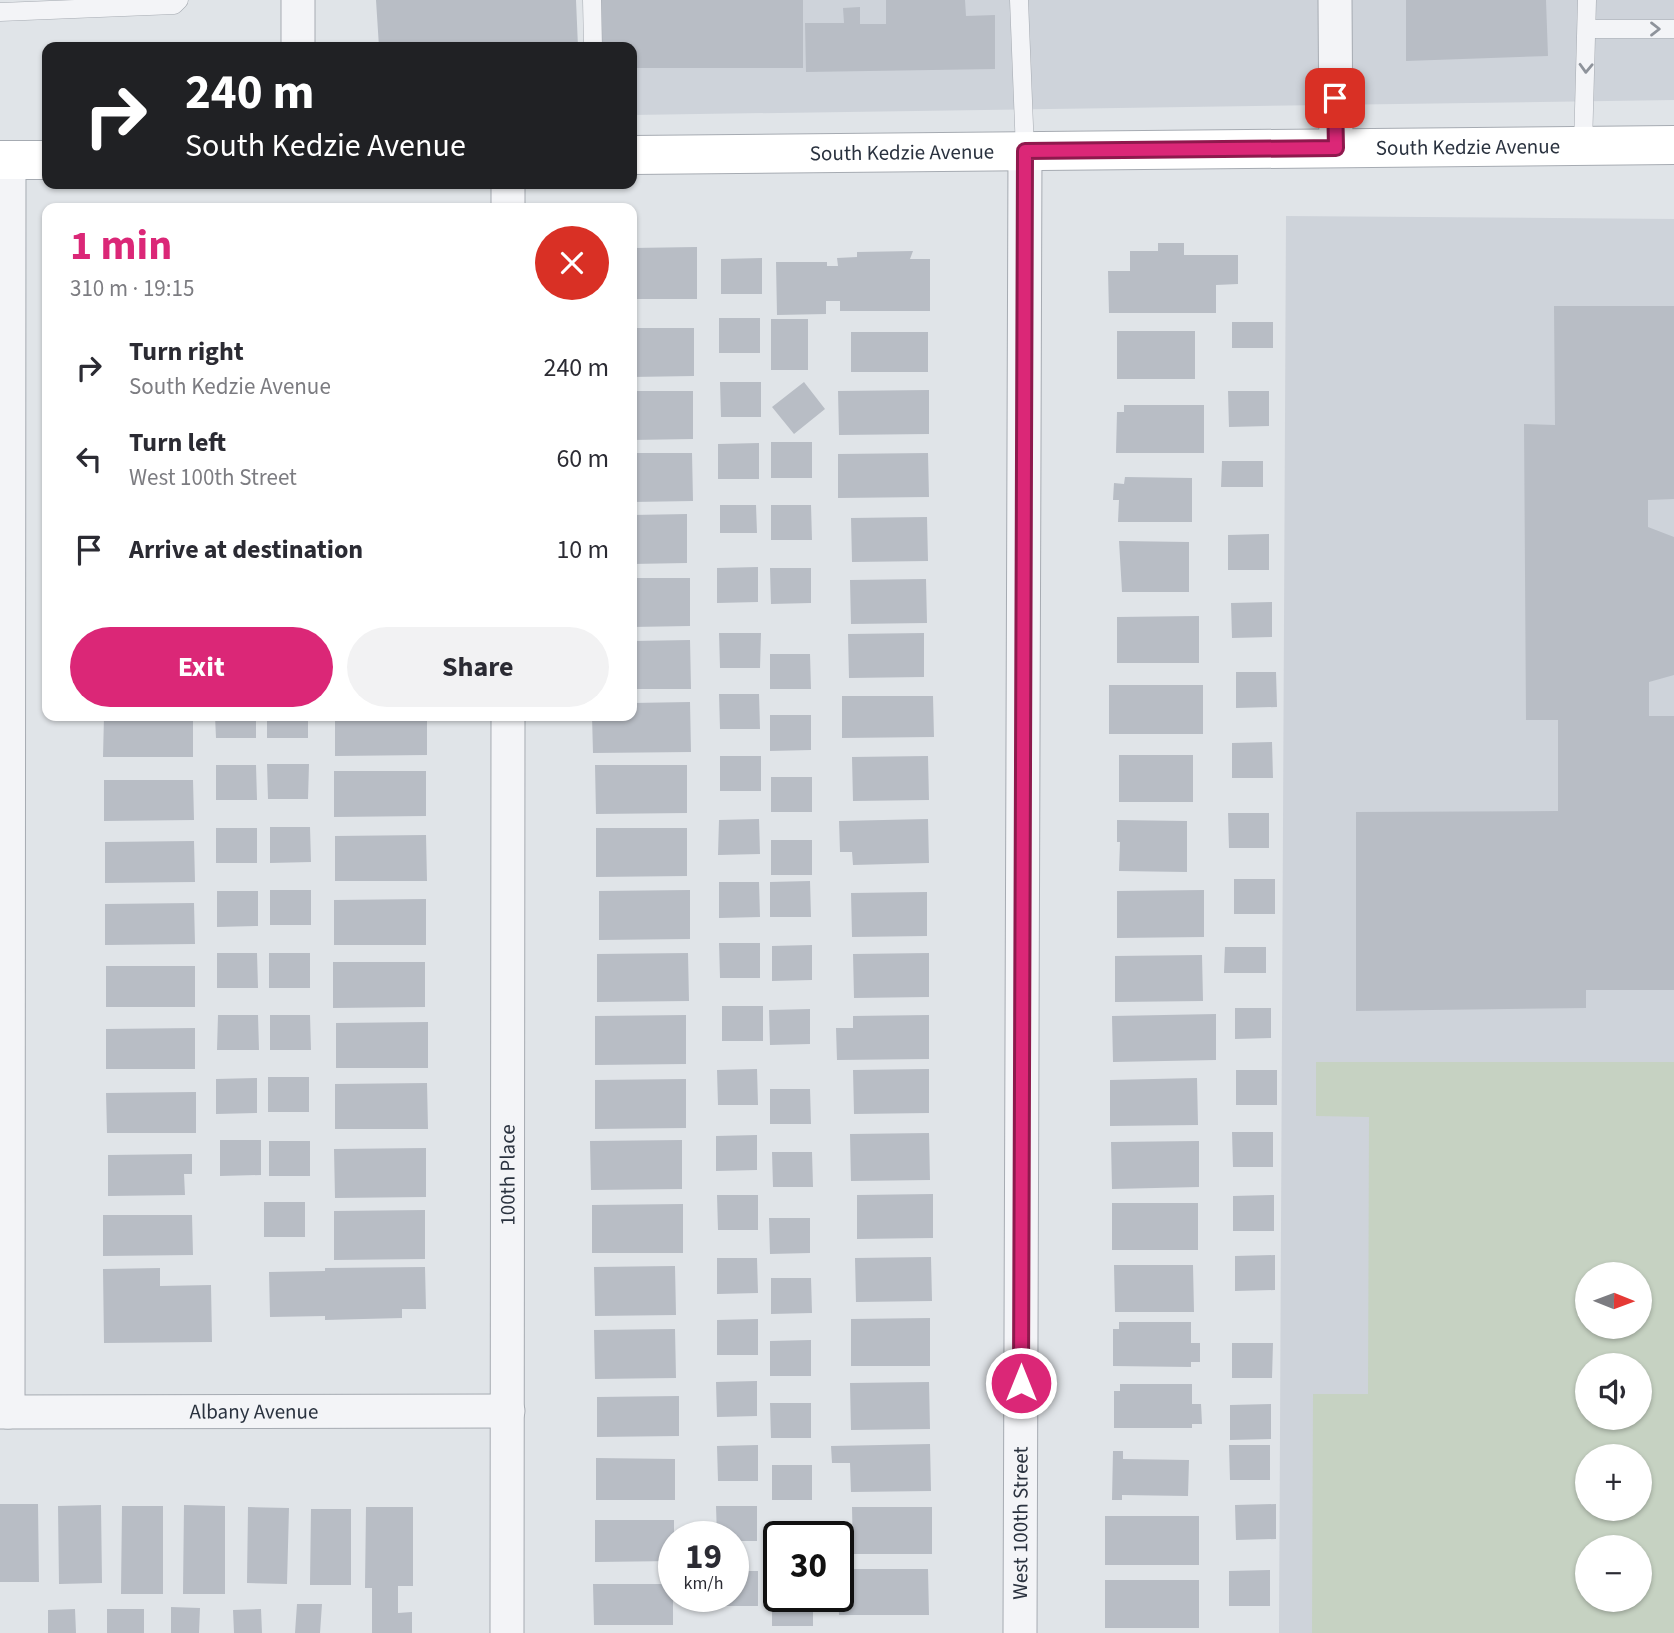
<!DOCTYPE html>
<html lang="en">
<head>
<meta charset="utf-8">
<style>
  :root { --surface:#fff; --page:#f2f2f3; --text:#2b2b33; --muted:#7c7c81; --accent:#db2777 }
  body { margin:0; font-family:"Source Sans 3",sans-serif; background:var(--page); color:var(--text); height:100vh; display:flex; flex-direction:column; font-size:26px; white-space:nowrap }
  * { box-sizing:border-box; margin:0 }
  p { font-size:23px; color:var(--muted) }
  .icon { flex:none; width:38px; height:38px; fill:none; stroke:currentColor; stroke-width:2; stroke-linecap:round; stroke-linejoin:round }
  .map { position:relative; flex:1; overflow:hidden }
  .panel { position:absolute; left:42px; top:203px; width:595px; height:518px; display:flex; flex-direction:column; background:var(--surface); border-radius:14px; box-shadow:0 2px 5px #0004 }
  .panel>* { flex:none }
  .guide { position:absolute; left:42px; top:42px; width:595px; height:147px; border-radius:14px; box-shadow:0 2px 5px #0004; background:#202124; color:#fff; overflow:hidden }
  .needle { width:46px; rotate:91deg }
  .buttons { position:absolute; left:1575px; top:1262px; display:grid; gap:14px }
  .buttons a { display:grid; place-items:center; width:77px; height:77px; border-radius:50%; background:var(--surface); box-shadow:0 2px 5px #0004; font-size:35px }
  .speed { position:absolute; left:658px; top:1521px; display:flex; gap:14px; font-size:35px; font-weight:700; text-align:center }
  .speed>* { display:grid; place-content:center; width:91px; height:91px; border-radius:50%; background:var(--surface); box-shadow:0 2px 5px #0004; line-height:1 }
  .speed small { font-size:18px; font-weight:400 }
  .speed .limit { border:4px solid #111; border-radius:10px; background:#fff; color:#111 }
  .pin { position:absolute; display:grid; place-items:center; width:60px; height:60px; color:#fff; margin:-30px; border-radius:14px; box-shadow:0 4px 10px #0006 }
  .me { position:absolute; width:77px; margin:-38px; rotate:0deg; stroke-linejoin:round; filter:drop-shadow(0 0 5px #0008) }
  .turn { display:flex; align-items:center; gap:24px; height:147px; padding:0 28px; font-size:32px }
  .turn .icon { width:91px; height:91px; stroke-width:2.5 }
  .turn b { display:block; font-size:49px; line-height:60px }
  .round { display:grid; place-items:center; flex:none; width:74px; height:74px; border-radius:37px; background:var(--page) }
  .summary { display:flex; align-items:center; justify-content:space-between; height:119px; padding:0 28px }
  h1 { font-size:42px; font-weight:700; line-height:52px; color:var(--accent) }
  .action { display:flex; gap:14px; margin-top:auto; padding:14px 28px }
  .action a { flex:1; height:80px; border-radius:42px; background:var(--accent); color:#fff; font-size:28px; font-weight:700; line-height:80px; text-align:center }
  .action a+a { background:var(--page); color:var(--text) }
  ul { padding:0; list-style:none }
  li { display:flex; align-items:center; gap:21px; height:91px; padding:0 28px }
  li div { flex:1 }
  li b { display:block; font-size:26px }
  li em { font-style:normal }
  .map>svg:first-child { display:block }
  .built { fill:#ced3da; fill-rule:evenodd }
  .green { fill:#c6d2c2; fill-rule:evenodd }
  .building { fill:#b8bdc5 }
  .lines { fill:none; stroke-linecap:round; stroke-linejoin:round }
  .service-casing { stroke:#a6abb2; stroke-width:19 }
  .minor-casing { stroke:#a6abb2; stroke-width:35 }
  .secondary-casing { stroke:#a6abb2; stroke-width:40 }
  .service { stroke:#f3f4f7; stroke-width:18 }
  .minor { stroke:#f3f4f7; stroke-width:33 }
  .secondary { stroke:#fff; stroke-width:38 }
  .oneway { stroke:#8e939b }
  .route-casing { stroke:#8e194d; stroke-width:18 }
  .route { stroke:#db2777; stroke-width:12 }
  .labels { text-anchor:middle; stroke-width:5; stroke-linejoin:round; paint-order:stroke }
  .street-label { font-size:21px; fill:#2a323f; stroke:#f0f2f6 }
</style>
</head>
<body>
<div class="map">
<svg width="1674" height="1633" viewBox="0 0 1674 1633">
  <rect width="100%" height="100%" fill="#e0e4e8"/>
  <path class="built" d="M592,0H1674V100L632,115V47H593Z
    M1286,216L1674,219V1633H1279ZM1587,1274H1640V1326H1587ZM1587,1365H1640V1418H1587ZM1587,1456H1640V1508H1587ZM1587,1547H1640V1600H1587Z"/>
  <path class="green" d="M1316,1062H1674V1633H1312L1313,1394H1368L1369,1117L1316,1116ZM1587,1274H1640V1326H1587ZM1587,1365H1640V1418H1587ZM1587,1456H1640V1508H1587ZM1587,1547H1640V1600H1587Z"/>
  <path class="building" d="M376,0H576L578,47H379Z
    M601,0H803V68H632V47H601Z
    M886,0H965L966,16L995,15V69L806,72L805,23H844L843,8L860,7V24H886Z
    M1406,0H1546L1548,56L1406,61Z
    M1158,243H1184V255H1238V284L1216,285V313H1109L1108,271H1130V251H1158Z
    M697,247V299H632V248Z
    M913,251L910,259H930V311H840V301H826V314L777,315L776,262H827V266H838L837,258L857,257V252Z
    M762,258V294H721V259Z
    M1554,306H1674V499L1648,500V527L1674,537V675L1649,682V716H1674V990H1586V1008L1356,1011V812L1558,811V720H1526L1524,424L1555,425Z
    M719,318H760V353H719Z
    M771,319H808V370H771Z
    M1232,322H1273V348H1232Z
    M632,328H694V376L632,377Z
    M1117,331H1195V379H1117Z
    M851,332H928V372H851Z
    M720,382H761V417H721Z
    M804,382L825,409L794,434L772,407Z
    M929,390V434L839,435L838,391Z
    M632,391H693V439L632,440Z
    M1228,391H1269V426L1229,427Z
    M1124,405H1204V453H1116L1117,412H1124Z
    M771,442H812V478H771Z
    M759,443V479H718V444Z
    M632,453H692L693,501L632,502Z
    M928,453L929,497L838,498V454Z
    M1222,461H1263V487H1221Z
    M1125,477L1192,478V522H1118L1119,500H1113L1114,483L1124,484Z
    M720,505H756L757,533H720Z
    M771,505H811L812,540H771Z
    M687,514V563L632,564V515Z
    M927,517L928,561L852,562L851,518Z
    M1269,534V570H1228V535Z
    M1119,541L1189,542V592H1122Z
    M758,567V602L717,603V568Z
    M770,568H811V603L771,604Z
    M632,578H690V626L632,627Z
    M926,579L927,623L851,624L850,580Z
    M1272,602V637L1232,638L1231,603Z
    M1199,616V663H1117V617Z
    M719,633H761L760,668H720Z
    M924,633V677L849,678L848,634Z
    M690,640L691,689H632V641Z
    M770,654H810L811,689H770Z
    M1236,672H1276L1277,707L1236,708Z
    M1109,685H1203V734H1109Z
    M719,694H759L760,729H720Z
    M842,696H933L934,737L842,738Z
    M690,702L691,752L593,753L592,716H632V703Z
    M770,715H811V750L770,751Z
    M104,716H193V757H103Z
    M215,716H256V738H216Z
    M267,716H308V738H267Z
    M335,716H427V755L335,756Z
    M1272,742L1273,778H1232V743Z
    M1119,755H1193V802H1119Z
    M720,756H761V791H720Z
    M928,756L929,800L853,801L852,757Z
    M267,764H309L308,799H268Z
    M216,765H256L257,800H216Z
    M595,765H687V813L596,814Z
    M334,771H426V816L334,817Z
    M771,777H812V812H771Z
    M104,780H193L194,820L104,821Z
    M1228,813H1269V848H1229Z
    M759,819L760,854L718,855L719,820Z
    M928,819L929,863L853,865L852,852H840L839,821Z
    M1117,820L1187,821V872L1119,871L1120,842H1117Z
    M270,827H310L311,862L270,863Z
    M216,828H257V863H216Z
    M596,828H687V876L596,877Z
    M426,835L427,881H335V836Z
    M771,840H812V875H771Z
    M194,841L195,882L105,883V842Z
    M1234,879H1275V914H1234Z
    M810,881L811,917H770V882Z
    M719,882H759L760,917L719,918Z
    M270,890H311V925H270Z
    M690,890V939L599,940V891Z
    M1204,890V937L1117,938V891Z
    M217,891H258V926L217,927Z
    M927,892V936L852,937L851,893Z
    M426,899V945H334V900Z
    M194,903L195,944L105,945V904Z
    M719,943H760V978H720Z
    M812,945V980L772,981V946Z
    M1225,947H1266V973H1224Z
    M217,953H257L258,988H217Z
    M269,953H310V988H269Z
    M688,953L689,1001L597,1002V954Z
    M929,953V997L854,998L853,954Z
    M1202,955L1203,1001L1115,1002V956Z
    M333,962H425V1007L333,1008Z
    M106,966H195V1007H106Z
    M722,1006H763V1041H722Z
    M1235,1008H1271V1038L1235,1039Z
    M810,1009V1044L770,1045L769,1010Z
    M1216,1014V1060L1113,1062L1112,1016Z
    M218,1015H258L259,1050H217Z
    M270,1015H310L311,1050H270Z
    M686,1015V1064L595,1065V1016Z
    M929,1015V1059L837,1060L836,1028H853V1016Z
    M428,1022V1068H336V1023Z
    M195,1028V1069H106V1029Z
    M757,1069L758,1105H718L717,1070Z
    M929,1069V1113L854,1114L853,1070Z
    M1236,1070H1277V1105H1236Z
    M268,1077H309V1112H268Z
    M257,1078V1113L216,1114V1079Z
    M1197,1078L1198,1125L1110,1126V1080Z
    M686,1079V1128L595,1129V1080Z
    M427,1083L428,1129H335V1084Z
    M770,1089H810L811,1124H770Z
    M196,1092V1133H107L106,1093Z
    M1232,1132H1273V1167H1233Z
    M929,1133L930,1180L851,1181L850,1134Z
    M757,1135V1170L716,1171V1136Z
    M220,1140H261V1175L220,1176Z
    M682,1140V1189L591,1190L590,1141Z
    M269,1141H310V1176H269Z
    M1199,1141V1187L1112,1189L1111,1142Z
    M426,1148V1197L335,1198L334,1149Z
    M772,1152H812L813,1187H773Z
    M192,1154V1174H184L185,1195L108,1196V1155Z
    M933,1194V1238L857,1239V1195Z
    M717,1195H758V1230H718Z
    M1274,1195V1231H1233V1196Z
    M264,1202H305V1237H264Z
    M1112,1203H1198V1250H1112Z
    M683,1204V1253H592V1205Z
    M425,1210V1259L334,1260V1211Z
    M103,1215H192L193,1255L103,1256Z
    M769,1218H810V1253L770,1254Z
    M1275,1255V1290L1235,1291V1256Z
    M931,1257L932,1301L856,1302L855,1258Z
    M717,1258H757L758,1293L717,1294Z
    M1114,1265H1193L1194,1312H1115Z
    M675,1266L676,1315L595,1316L594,1267Z
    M425,1267L426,1309H402V1318L325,1320V1316L270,1317L269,1272L325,1271V1268Z
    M160,1268V1286L211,1285L212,1342L104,1343L103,1269Z
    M771,1278H811L812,1313L771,1314Z
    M930,1318V1366H851V1319Z
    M758,1319V1355H717V1320Z
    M1119,1322H1191V1343H1200V1362H1191V1367L1113,1366V1329H1119Z
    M675,1329L676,1378L595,1379L594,1330Z
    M811,1340V1376H770V1341Z
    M1232,1343H1273L1272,1378H1232Z
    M757,1381V1416L717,1417L716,1382Z
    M929,1382L930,1429L851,1430L850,1383Z
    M1120,1384H1192V1404H1201L1202,1424H1192V1428H1114V1391H1120Z
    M679,1396V1436L597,1437V1397Z
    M770,1403H811V1438H771Z
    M1271,1404V1439L1230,1440V1405Z
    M930,1444L931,1491L851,1492L850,1463H832L831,1446Z
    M758,1445V1481H718L717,1446Z
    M1229,1445H1270V1480H1230Z
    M1113,1451H1123V1459L1189,1460L1188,1496L1122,1495V1500H1112Z
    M596,1458L675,1459V1500H596Z
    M772,1465H812V1500H772Z
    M0,1504H38L39,1582H0Z
    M1276,1504V1539L1236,1540L1235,1505Z
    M101,1505L102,1583L59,1584L58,1506Z
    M184,1505L225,1506V1594H183Z
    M122,1506H163V1594H121Z
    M716,1506H757V1541H733V1536H717Z
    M248,1507L289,1508L287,1584L247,1583Z
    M366,1507H413V1586H398V1613L412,1612V1633H372V1588H365Z
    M852,1507H932V1554H853Z
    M311,1509H351V1585H310Z
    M1105,1516H1199V1565H1105Z
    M595,1520H674V1561L595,1562Z
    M771,1529H812V1536H779V1564H772Z
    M850,1569H928L929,1615H839L838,1592H849Z
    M1270,1570V1606H1229V1571Z
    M733,1571H758V1606H718V1596H733Z
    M1105,1580H1199V1628H1105Z
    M593,1584H673V1625H594Z
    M772,1591H779V1596H813V1626H772Z
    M297,1604H322L320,1633H295Z
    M171,1607L200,1608L199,1633H171Z
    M75,1609L76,1633H48V1610Z
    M107,1609H144V1633H107Z
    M261,1609L262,1633H234L233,1610Z"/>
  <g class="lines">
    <g class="service-casing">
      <path id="service" d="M592,0L593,47
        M1019,0L1025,151
        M0,12L174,5L179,0
        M1587,29H1674
        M1583,146L1587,0"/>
    </g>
    <g class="minor-casing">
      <g id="minor">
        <path d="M1335,0L1336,148"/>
        <path d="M298,47V0"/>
        <path d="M508,208V184"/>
        <path id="s1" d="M0,1412L508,1411"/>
        <path d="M8,1412L9,160"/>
        <path id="s2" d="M507,1633L508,716"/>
        <path id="s3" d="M1020,1633L1025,151"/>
      </g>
    </g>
    <g class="secondary-casing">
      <g id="secondary">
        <path id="s4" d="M632,155L1674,145"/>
        <path d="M0,160H47"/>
      </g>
    </g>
    <use href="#service" class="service"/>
    <use href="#minor" class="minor"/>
    <use href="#secondary" class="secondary"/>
  </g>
  <defs><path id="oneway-chevron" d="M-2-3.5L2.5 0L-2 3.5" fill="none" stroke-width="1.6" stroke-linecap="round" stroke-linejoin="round" transform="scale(1.75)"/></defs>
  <g class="oneway">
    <use href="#oneway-chevron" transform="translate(1655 29)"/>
    <use href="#oneway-chevron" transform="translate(1586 68) rotate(92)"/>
  </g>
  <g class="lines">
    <g class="route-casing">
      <path id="route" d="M1021,1383L1025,151L1336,148L1335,98"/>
    </g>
    <use href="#route" class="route"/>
  </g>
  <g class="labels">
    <g class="street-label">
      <text dy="7" stroke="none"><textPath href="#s4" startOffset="836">South Kedzie Avenue</textPath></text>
      <text dy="7" stroke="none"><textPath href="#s4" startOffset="270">South Kedzie Avenue</textPath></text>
      <text dy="7" stroke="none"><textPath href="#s2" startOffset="458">100th Place</textPath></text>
      <text dy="7" stroke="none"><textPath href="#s1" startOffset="254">Albany Avenue</textPath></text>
      <text dy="7" stroke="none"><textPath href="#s3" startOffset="110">West 100th Street</textPath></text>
    </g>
  </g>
</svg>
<div class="buttons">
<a><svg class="needle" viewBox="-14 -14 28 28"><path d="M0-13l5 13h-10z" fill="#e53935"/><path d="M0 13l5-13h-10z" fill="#7c7c81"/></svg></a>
<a><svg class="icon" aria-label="sound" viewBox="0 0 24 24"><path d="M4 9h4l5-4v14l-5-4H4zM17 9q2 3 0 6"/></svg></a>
<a>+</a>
<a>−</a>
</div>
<div class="speed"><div>19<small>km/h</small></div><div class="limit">30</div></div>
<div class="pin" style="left:1335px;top:98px;background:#d93025"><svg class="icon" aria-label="arrive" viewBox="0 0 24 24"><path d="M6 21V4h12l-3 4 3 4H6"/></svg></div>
<svg class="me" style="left:1021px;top:1383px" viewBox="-20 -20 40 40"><circle r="17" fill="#db2777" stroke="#fff" stroke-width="3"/><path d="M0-11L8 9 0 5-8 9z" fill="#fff"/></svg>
<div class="guide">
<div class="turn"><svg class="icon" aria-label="right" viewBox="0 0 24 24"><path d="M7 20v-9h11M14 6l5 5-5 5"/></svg><div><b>240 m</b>South Kedzie Avenue</div></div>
</div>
<section class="panel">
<div class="summary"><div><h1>1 min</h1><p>310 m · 19:15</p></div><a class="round" style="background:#d93025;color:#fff"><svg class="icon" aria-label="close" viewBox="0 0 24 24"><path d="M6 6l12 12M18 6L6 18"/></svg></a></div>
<ul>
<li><svg class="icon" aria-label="right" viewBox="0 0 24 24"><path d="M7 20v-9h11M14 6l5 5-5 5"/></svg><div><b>Turn right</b><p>South Kedzie Avenue</p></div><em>240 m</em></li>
<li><svg class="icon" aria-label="left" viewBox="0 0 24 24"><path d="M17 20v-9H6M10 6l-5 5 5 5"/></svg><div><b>Turn left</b><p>West 100th Street</p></div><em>60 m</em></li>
<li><svg class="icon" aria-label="arrive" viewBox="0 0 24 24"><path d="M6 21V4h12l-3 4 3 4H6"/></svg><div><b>Arrive at destination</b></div><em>10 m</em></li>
</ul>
<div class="action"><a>Exit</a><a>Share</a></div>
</section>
</div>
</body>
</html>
